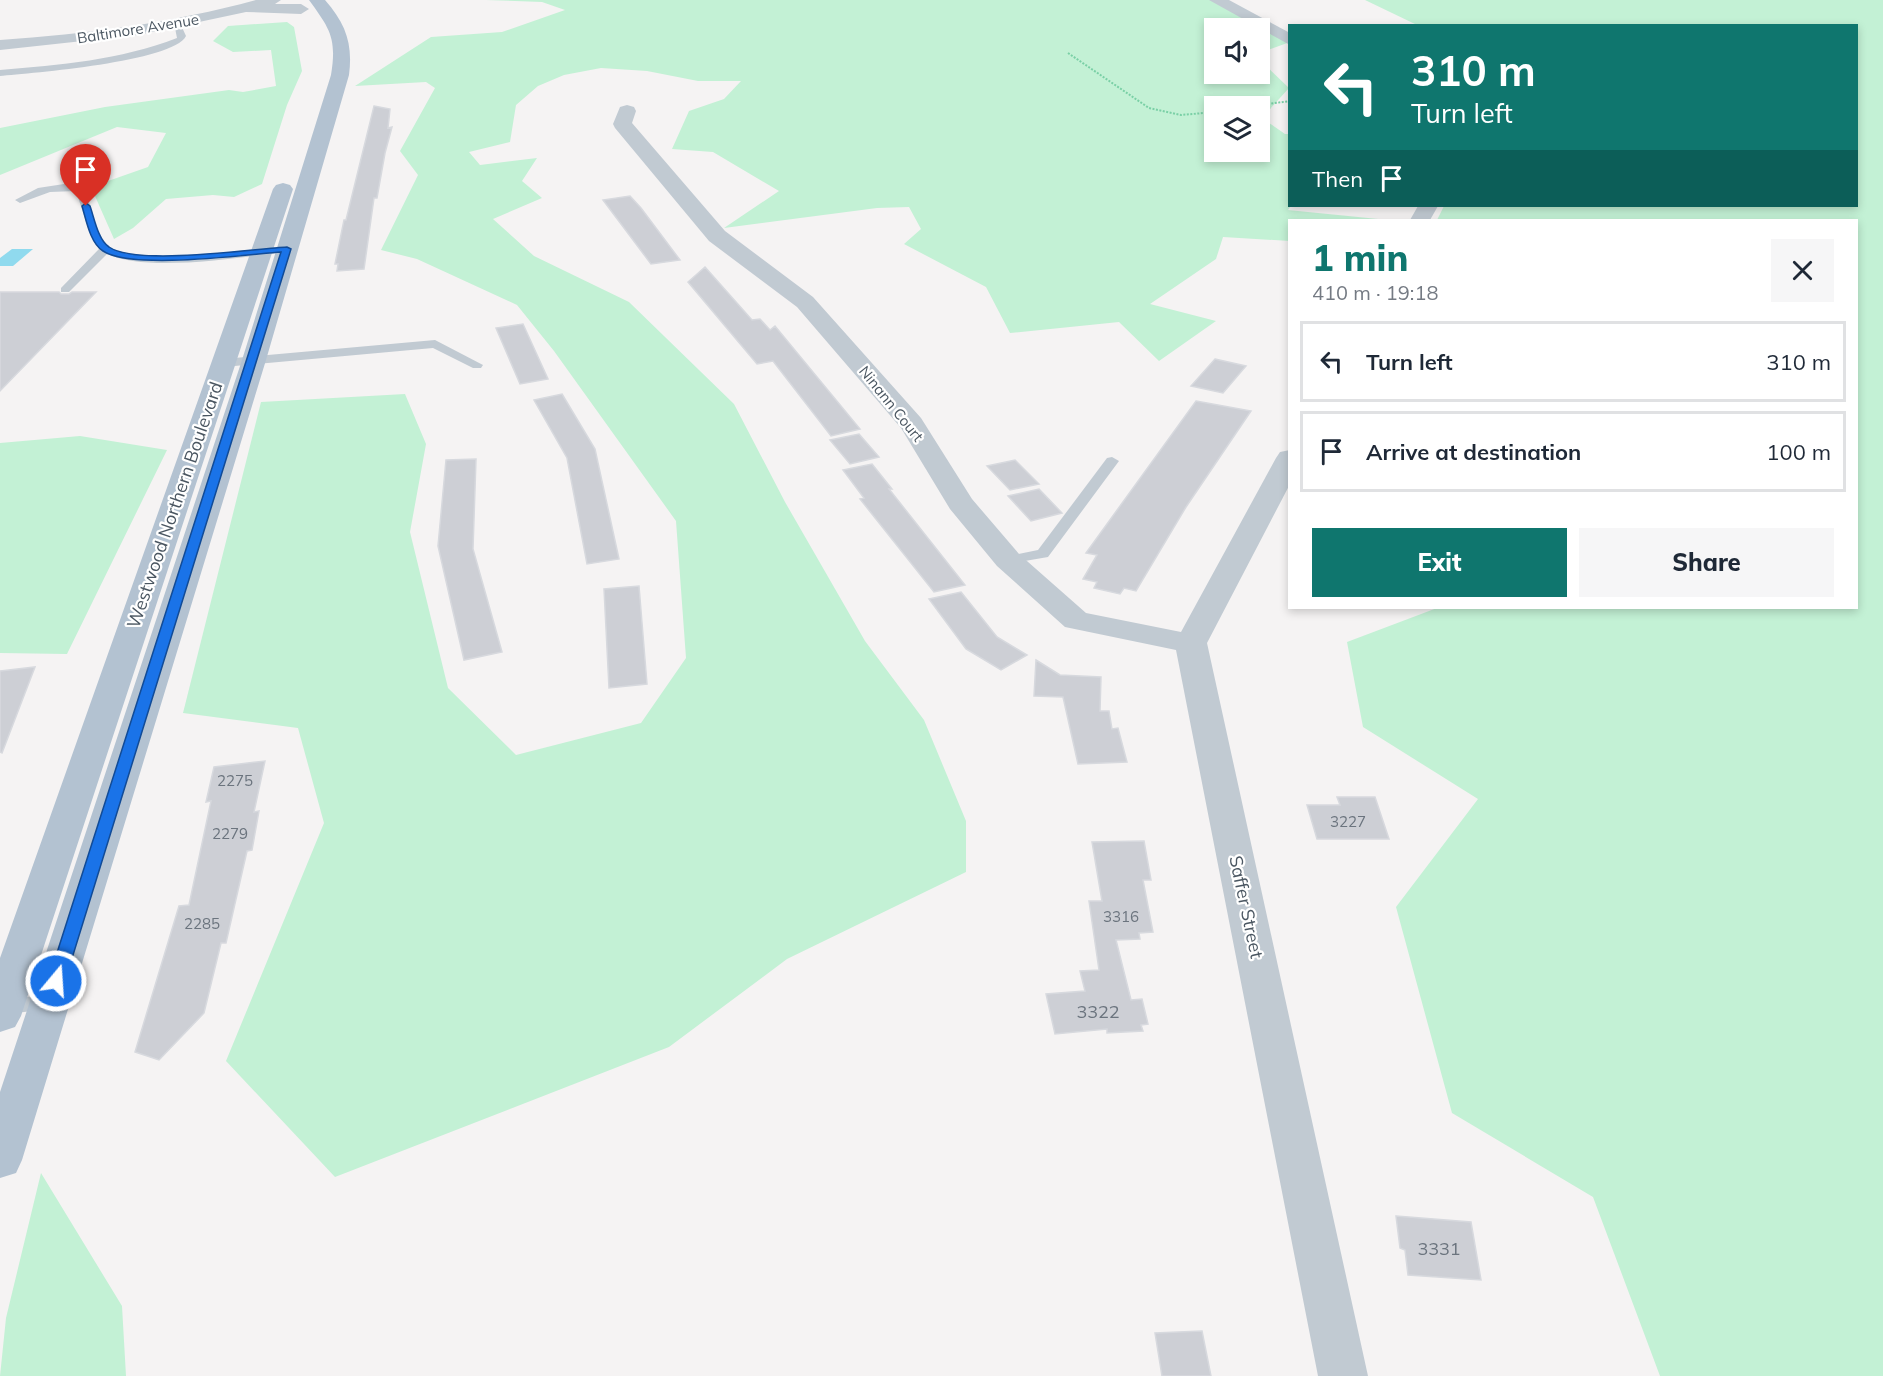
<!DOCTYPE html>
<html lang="en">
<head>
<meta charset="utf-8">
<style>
  :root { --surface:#fff; --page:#f6f6f7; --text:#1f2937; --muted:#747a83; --line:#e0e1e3; --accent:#0f766e }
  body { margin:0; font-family:Mulish,sans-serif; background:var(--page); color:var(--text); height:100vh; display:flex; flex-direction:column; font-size:22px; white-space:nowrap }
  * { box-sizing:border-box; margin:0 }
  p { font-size:20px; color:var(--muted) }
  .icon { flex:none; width:33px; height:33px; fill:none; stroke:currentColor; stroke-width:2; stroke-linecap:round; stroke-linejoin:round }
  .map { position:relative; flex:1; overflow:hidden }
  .sheet { position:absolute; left:1288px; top:219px; width:570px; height:390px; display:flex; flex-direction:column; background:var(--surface); border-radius:0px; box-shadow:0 3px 9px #0003 }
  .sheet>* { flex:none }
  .top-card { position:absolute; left:1288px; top:24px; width:570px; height:183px; border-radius:0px; box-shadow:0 3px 9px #0003; background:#0f766e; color:#fff; overflow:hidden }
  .tools { position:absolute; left:1204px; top:18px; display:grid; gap:12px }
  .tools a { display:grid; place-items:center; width:66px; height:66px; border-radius:0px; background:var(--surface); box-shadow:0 3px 9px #0003; font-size:30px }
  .pin { position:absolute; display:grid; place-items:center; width:51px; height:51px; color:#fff; margin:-62px -26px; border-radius:50% 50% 50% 0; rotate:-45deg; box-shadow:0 0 6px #0007 }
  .pin .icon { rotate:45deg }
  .me { position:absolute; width:66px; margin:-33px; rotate:18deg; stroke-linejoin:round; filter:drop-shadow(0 0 4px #0008) }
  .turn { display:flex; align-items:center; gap:21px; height:126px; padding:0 24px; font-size:27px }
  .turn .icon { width:78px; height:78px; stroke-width:2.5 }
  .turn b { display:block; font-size:42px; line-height:51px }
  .then { display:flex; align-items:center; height:57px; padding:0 24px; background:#0003; gap:12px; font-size:22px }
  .round { display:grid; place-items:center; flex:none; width:63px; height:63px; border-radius:0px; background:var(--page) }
  .head { display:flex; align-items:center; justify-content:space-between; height:102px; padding:0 24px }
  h1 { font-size:36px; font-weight:800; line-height:45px; color:var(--accent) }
  .button { display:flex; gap:12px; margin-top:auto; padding:12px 24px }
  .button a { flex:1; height:69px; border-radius:0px; background:var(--accent); color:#fff; font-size:24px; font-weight:800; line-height:69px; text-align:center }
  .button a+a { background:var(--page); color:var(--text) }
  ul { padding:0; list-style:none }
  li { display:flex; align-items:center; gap:18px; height:81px; margin:0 12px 9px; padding:0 12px; border:3px solid var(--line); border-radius:0px }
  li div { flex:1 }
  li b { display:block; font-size:22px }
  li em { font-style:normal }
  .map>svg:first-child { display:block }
  .green { fill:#c3f1d5; fill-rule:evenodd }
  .water { fill:#90daee }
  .building { fill:#cdcfd5; stroke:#d7d9de; stroke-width:1.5 }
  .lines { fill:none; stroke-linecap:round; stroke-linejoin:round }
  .path { stroke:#7ad0a6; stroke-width:2; stroke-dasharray:2 1.5; stroke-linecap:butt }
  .service { fill:#c1cad2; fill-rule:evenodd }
  .minor { fill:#c1cad2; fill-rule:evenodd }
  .tertiary { fill:#c1cad2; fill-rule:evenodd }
  .primary { fill:#b3c2d1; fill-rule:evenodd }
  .route { fill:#1a73e8; stroke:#114b97; stroke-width:1.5 }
  .labels { text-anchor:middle; stroke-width:4.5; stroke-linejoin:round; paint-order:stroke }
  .far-street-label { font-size:15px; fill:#4a5661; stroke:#fff }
  .number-label { font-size:15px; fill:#6b747e }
  .street-label { font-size:18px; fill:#4a5661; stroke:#fff }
  .near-number-label { font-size:18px; fill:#6b747e }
</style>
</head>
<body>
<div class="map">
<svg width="1883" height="1376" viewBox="0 0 1883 1376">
  <rect width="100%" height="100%" fill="#f5f3f3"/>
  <path class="green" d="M486,0H1217L1290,42L1260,53V28H1215V74H1260V60L1289,88L1262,118L1285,134H1290L1291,206L1288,210L1388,220H1290V241L1223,237L1216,259L1150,304L1216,321L1159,361L1119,322L1010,333L986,287L904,244L921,229L909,207L877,208L724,228L779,191L713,152L672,149L689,111L724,99L741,81H698L647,71L601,68L564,75L538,86L516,105L510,142L469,152L480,165L537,158L522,181L542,198L493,219L534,256L629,302L734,404L785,502L865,641L924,720L966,821V872L787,959L669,1047L335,1177L226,1061L324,823L298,728L183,713L261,402L405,394L426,444L410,532L448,688L516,755L641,723L686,658L676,521L554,351L517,305L417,259L381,250L418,175L400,151L435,88L426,82L355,86L431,37L502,32L565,10L542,2ZM1215,106H1260V152H1215Z
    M1365,0H1883V1376H1660L1593,1197L1452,1113L1396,907L1478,799L1363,727L1347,642L1437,608H1857V220H1437L1444,206H1857V26L1417,25Z
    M287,22L294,27L302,71L287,105L262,184L234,197L213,195L166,199L133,228L114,239L91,187L148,167L166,133L117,127L0,175V128L105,107L229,90L243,92L276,86L271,50L233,52L213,41L228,26Z
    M80,436L167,450L67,654L0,653V443Z
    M41,1173L122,1306L126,1376H0L6,1318Z"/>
  <path class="water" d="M12,249H33L13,266H0V258Z"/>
  <path class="building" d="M374,106L390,109L388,128L392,127L385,153L377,198H374L364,269L337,271L338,264H335L344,220H346Z
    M630,196L641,208L680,260L651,264L603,200Z
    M705,267L752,320L760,319L770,330L775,326L860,429L831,436L773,361L757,364L688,282Z
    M0,292H59L61,294H69L72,292H96L0,391Z
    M523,324L548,379L520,384L496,328Z
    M1215,359L1246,366L1223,393L1191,386Z
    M562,394L595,449L619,559L587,564L567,458L534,400Z
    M1196,401L1251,411L1186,507L1136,591L1124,588L1120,594L1094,588L1097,582L1083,579L1097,555L1086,553Z
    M859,434L879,457L850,464L830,440Z
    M476,459L473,549L502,652L464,660L438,546L446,460Z
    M1015,460L1039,484L1010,490L987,466Z
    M872,464L892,489H889L965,585L934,592L860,499L864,498L843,470Z
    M1039,489L1062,513L1031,521L1008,496Z
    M639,586L647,684L609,688L604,589Z
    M961,592L997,637L1027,655L1001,670L966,649L929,599Z
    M1036,660L1060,675L1101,677L1100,711H1109L1112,729L1118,728L1127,762L1078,764L1063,697L1034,696Z
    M35,667L2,753L0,752V671Z
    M265,761L254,812L259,811L252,850L247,851L226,943H221L204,1013L159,1060L135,1052L179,906L189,905L211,801L206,802L214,767Z
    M1337,797H1375L1389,839H1317L1307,805H1340Z
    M1144,841L1151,880H1143L1153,932L1139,933L1140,939L1116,940L1131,1000L1142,999L1148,1024L1141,1025L1143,1031L1107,1033V1029L1055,1034L1046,994L1085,991L1080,971L1099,970L1089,901H1102L1092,842Z
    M1396,1216L1471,1222L1481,1280L1408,1275L1405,1250L1400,1248Z
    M1202,1331L1211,1376H1162L1155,1333Z"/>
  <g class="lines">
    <path class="path" d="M1068,53L1149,108L1181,115L1215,112
      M1254,106L1290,101"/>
    <path class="service" d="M174,23H180L186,36C173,62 31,73 0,76V70C60,65 120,60 177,38Z
      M64,184L84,187C91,202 95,236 108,246C136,266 251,249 287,246L292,249L287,252C241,257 148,273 107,254L69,292H61V288L99,249L88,228L76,191L50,192L20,203L15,200L38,188Z
      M435,340L483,365L481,368H473L433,348L224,367L218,363L224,359Z
      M1112,457L1119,461L1048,557L1008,564L1003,563L1001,560L1003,557L1038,550L1107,458Z
      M49,995L56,998L59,1003L56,1008L0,1015V999Z"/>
    <path class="minor" d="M1209,0H1229L1290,33V45Z
      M627,105L634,107L636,111L632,123L725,231L813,297L921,418L972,499L1019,554L1086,613L1181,632L1276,458L1280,452L1290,450V484L1207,643L1368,1376H1318L1176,650L1065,627L997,566L950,509L901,428L797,307L709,241L615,128L613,124L620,107Z
      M1418,206H1438L1430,220H1410Z"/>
    <path class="tertiary" d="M256,0H281L275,4H301L309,9L301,14L246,12L138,35L0,50V40C86,34 172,23 256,0Z"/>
    <path class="primary" d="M309,0H325C346,24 353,44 349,75L266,360L22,1160L16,1173L0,1178V1092L242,360L331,75C337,38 330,29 309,0Z
      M283,183L290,185L293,189L21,1016L15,1027L0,1032V958L273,189L276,185Z"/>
  </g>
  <path class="route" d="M86,203L90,206C94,217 98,240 109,247C136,266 251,249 287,247L291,249L65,981L62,986L56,987L50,986L48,981L281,252C243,255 132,270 103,251C90,243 86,219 82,206Z"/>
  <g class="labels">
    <g class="far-street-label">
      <text transform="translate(138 29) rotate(-9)" y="5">Baltimore Avenue</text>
      <text transform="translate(891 404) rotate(51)" y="5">Ninann Court</text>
    </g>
    <g class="number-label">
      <text x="235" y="786">2275</text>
      <text x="1348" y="827">3227</text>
      <text x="230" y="839">2279</text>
      <text x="1121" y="922">3316</text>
      <text x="202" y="929">2285</text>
    </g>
    <g class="street-label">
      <text transform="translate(175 505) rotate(-71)" y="6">Westwood Northern Boulevard</text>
      <text transform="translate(1246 907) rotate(78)" y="6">Saffer Street</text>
    </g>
    <g class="near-number-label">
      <text x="1098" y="1018">3322</text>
      <text x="1439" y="1255">3331</text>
    </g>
  </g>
</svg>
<div class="tools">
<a><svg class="icon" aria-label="sound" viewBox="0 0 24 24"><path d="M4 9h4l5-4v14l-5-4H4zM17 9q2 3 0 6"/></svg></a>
<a><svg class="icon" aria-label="layers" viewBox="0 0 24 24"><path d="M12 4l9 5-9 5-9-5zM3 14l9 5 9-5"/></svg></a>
</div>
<div class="pin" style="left:86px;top:206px;background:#d93025"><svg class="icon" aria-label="arrive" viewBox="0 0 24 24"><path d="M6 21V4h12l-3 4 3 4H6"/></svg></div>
<svg class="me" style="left:56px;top:981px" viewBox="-20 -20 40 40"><circle r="17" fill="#1a73e8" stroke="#fff" stroke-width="3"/><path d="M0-11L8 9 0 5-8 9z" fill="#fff"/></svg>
<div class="top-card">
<div class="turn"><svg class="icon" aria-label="left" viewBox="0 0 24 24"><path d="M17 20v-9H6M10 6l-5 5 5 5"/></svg><div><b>310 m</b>Turn left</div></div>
<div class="then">Then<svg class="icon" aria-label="arrive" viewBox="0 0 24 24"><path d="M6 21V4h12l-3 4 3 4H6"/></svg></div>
</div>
<section class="sheet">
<div class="head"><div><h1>1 min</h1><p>410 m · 19:18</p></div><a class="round"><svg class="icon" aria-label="close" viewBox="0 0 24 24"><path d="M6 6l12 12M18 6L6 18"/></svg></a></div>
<ul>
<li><svg class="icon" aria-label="left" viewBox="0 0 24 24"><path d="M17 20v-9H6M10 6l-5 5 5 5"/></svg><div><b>Turn left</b></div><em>310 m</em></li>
<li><svg class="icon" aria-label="arrive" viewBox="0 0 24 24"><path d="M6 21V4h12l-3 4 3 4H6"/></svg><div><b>Arrive at destination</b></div><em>100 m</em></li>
</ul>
<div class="button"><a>Exit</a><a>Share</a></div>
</section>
</div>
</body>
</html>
